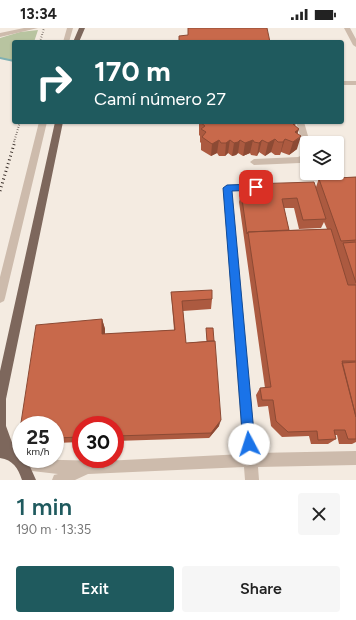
<!DOCTYPE html>
<html lang="en">
<head>
<meta charset="utf-8">
<style>
  :root { --surface:#fff; --page:#f6f6f6; --text:#222; --muted:#767676; --accent:#1f5a5e }
  body { margin:0; font-family:Figtree,sans-serif; background:var(--page); color:var(--text); height:100vh; display:flex; flex-direction:column; font-size:15px; white-space:nowrap }
  * { box-sizing:border-box; margin:0 }
  p { font-size:13px; color:var(--muted) }
  .icon { flex:none; width:22px; height:22px; fill:none; stroke:currentColor; stroke-width:2; stroke-linecap:round; stroke-linejoin:round }
  .map { position:relative; height:452px; overflow:hidden }
  .details { display:flex; flex-direction:column; background:var(--surface); flex:1 }
  .details>* { flex:none }
  .banner { position:absolute; left:12px; top:12px; width:332px; height:84px; border-radius:4px; box-shadow:0 1px 3px #0004; background:#1f5a5e; color:#fff; overflow:hidden }
  .controls { position:absolute; left:300px; top:108px; display:grid; gap:8px }
  .controls a { display:grid; place-items:center; width:44px; height:44px; border-radius:4px; background:var(--surface); box-shadow:0 1px 3px #0004; font-size:20px }
  .speed { position:absolute; left:12px; top:388px; display:flex; gap:8px; font-size:20px; font-weight:700; text-align:center }
  .speed>* { display:grid; place-content:center; width:52px; height:52px; border-radius:50%; background:var(--surface); box-shadow:0 1px 3px #0004; line-height:1 }
  .speed small { font-size:10px; font-weight:400 }
  .speed .limit { border:6px solid #d22; background:#fff; color:#111 }
  .pin { position:absolute; display:grid; place-items:center; width:34px; height:34px; color:#fff; margin:-17px; border-radius:8px; box-shadow:0 2px 6px #0006 }
  .me { position:absolute; width:44px; margin:-22px; rotate:355deg; stroke-linejoin:round; filter:drop-shadow(0 0 3px #0008) }
  .turn { display:flex; align-items:center; gap:14px; height:84px; padding:0 16px; font-size:18px }
  .turn .icon { width:52px; height:52px; stroke-width:2.5 }
  .turn b { display:block; font-size:28px; line-height:34px }
  .round { display:grid; place-items:center; flex:none; width:42px; height:42px; border-radius:4px; background:var(--page) }
  .headline { display:flex; align-items:center; justify-content:space-between; height:68px; padding:0 16px }
  h1 { font-size:24px; font-weight:600; line-height:30px; color:var(--accent) }
  .cta { display:flex; gap:8px; margin-top:auto; padding:8px 16px }
  .cta a { flex:1; height:46px; border-radius:4px; background:var(--accent); color:#fff; font-size:16px; font-weight:600; line-height:46px; text-align:center }
  .cta a+a { background:var(--page); color:var(--text) }
  .status { display:flex; justify-content:space-between; align-items:center; height:28px; padding:0 20px; background:var(--surface); direction:ltr }
  .status svg { height:11px; fill:currentColor }
  .map>svg:first-child { display:block }
  .green { fill:#b8c4a0 }
  .lines { fill:none; stroke-linecap:round; stroke-linejoin:round }
  .stream { stroke:#7fb0b2; stroke-width:2 }
  .minor { fill:#cdbbac; fill-rule:evenodd }
  .major { fill:#7d675c; fill-rule:evenodd }
  .rail-far1 { stroke:#3b302b; stroke-width:2; stroke-dasharray:0.5 2; stroke-linecap:butt }
  .rail { stroke:#3b302b; stroke-width:3; stroke-dasharray:1 3; stroke-linecap:butt }
  .wall { fill:#ac5a40; fill-rule:evenodd }
  .shaded-wall { fill:#8c4a34 }
  .building { fill:#c8694b; stroke:#8c4a34 }
  .route { fill:#1a73e8; stroke:#114b97 }
</style>
</head>
<body>
<div class="status"><b>13:34</b><svg viewBox="0 0 49 12"><path d="M0 12V9h3v3zM5 12V6h3v6zM10 12V3h3v9zM15 12V0h3v12zM26 1h20v11H26zM47 4h2v5h-2z"/></svg></div>
<div class="map">
<svg width="356" height="452" viewBox="0 0 356 452">
  <rect width="100%" height="100%" fill="#f4ebe1"/>
  <path class="green" d="M38,2L34,14H14V33L0,30V10L20,4Z"/>
  <g class="lines">
    <path class="stream" d="M0,30L14,33"/>
    <path class="minor" d="M24,0H38L0,9V5Z
      M67,0H73L69,14H63Z
      M344,0H350L356,11V19L353,17Z
      M342,53H356V57H342Z
      M39,94H47L5,270L4,273L0,275V249Z
      M296,94H304L310,115H307V121L303,118Z
      M307,125V132L300,135L254,137L250,134L254,131L298,129Z
      M258,156L262,159L261,161L232,163L256,425L356,423V437L258,439L259,452H245L244,439L88,446L75,452H52L54,447L58,446L23,442L18,440L16,435L18,430L21,429V431L104,433L243,426L223,160L227,157Z"/>
    <path class="major" d="M79,0H85L79,14H73Z
      M55,94H63L6,371V398L14,420L21,424V431L27,432L36,452H22C18,440 13,432 0,430V343Z"/>
    <path class="rail-far1" d="M40,14L44,0
      M14,114L20,94"/>
    <path class="rail" d="M0,163L15,113"/>
  </g>
  <path class="wall" d="M199,94H296L295,98L299,101L297,105V121L289,127L281,124L280,127H275L271,124L265,128L259,124L257,128L251,127L250,125L243,128L238,125L236,127L232,128L228,125L225,128H219L217,125L211,128L201,122V115L200,114V108L199,107Z
    M319,147L325,150L356,149V414L352,416H339L337,407H335L336,411L328,416H311L309,408L282,409L271,398L268,378L258,379L256,367L260,360H265L239,174L241,164L316,159L318,153V150ZM284,180H294L299,201L321,200L324,194L327,201L289,202Z
    M171,264L212,271L211,281L183,283L186,315L207,313L206,300L219,398L209,410L115,413V397H81V414L55,415V397L102,291L105,301V306L174,302Z"/>
  <path class="shaded-wall" d="M299,101L295,113L301,108L297,121L289,127L293,114L295,104Z
    M275,111L271,124L265,128L268,115Z
    M285,111L281,124L280,127L283,114Z
    M219,112L217,125L211,128L212,116Z
    M230,112L228,125L225,128L226,115Z
    M240,112L238,125L236,127L232,128L234,115Z
    M253,112L250,125L243,128L245,115Z
    M262,112L259,124L257,128L259,115Z
    M102,291L105,301V315L102,306Z
    M221,392L219,398L209,410L211,405Z"/>
  <path class="building" d="M188,0H267L270,14H179V8L188,7Z
    M200,94H295L293,96L299,101L295,104L301,108L293,114L285,111L283,114H278L275,111L268,115L262,112L259,115L254,114L253,112L245,115L240,112L238,114L234,115L230,112L226,115H221L219,112L212,116L202,109L206,104L201,101L205,98Z
    M319,147H324L325,151H320Z
    M356,149V212L341,213L319,151Z
    M314,154L326,191L303,192L297,170L282,171L289,202L248,204L247,206L241,164L250,156Z
    M331,201L348,257H356V333H342L356,389V411H348L345,402H334L336,411L318,412L317,403L288,404L276,393L273,372H262L260,360L271,359L248,204Z
    M356,214V255L343,215Z
    M212,262V271L182,273L186,315L215,313L221,392L211,405L115,408V397H81V409L55,410V397H21V411L20,401L36,297L102,291V306L175,302L171,264Z
    M206,300H213L214,313H207Z
    M356,334V389L342,335Z"/>
  <path class="route" d="M256,156L260,159L259,162L232,163L255,416L253,421L249,422L245,421L243,416L223,160L227,157Z"/>
</svg>
<div class="controls">
<a><svg class="icon" aria-label="layers" viewBox="0 0 24 24"><path d="M12 4l9 5-9 5-9-5zM3 14l9 5 9-5"/></svg></a>
</div>
<div class="speed"><div>25<small>km/h</small></div><div class="limit">30</div></div>
<div class="pin" style="left:256px;top:159px;background:#d93025"><svg class="icon" aria-label="arrive" viewBox="0 0 24 24"><path d="M6 21V4h12l-3 4 3 4H6"/></svg></div>
<svg class="me" style="left:249px;top:416px" viewBox="-20 -20 40 40"><circle r="19" fill="#fff"/><path d="M0-13L10 11 0 6-10 11z" fill="#1a73e8"/></svg>
<div class="banner">
<div class="turn"><svg class="icon" aria-label="right" viewBox="0 0 24 24"><path d="M7 20v-9h11M14 6l5 5-5 5"/></svg><div><b>170 m</b>Camí número 27</div></div>
</div>
</div>
<section class="details">
<div class="headline"><div><h1>1 min</h1><p>190 m · 13:35</p></div><a class="round"><svg class="icon" aria-label="close" viewBox="0 0 24 24"><path d="M6 6l12 12M18 6L6 18"/></svg></a></div>
<div class="cta"><a>Exit</a><a>Share</a></div>
</section>
</body>
</html>
